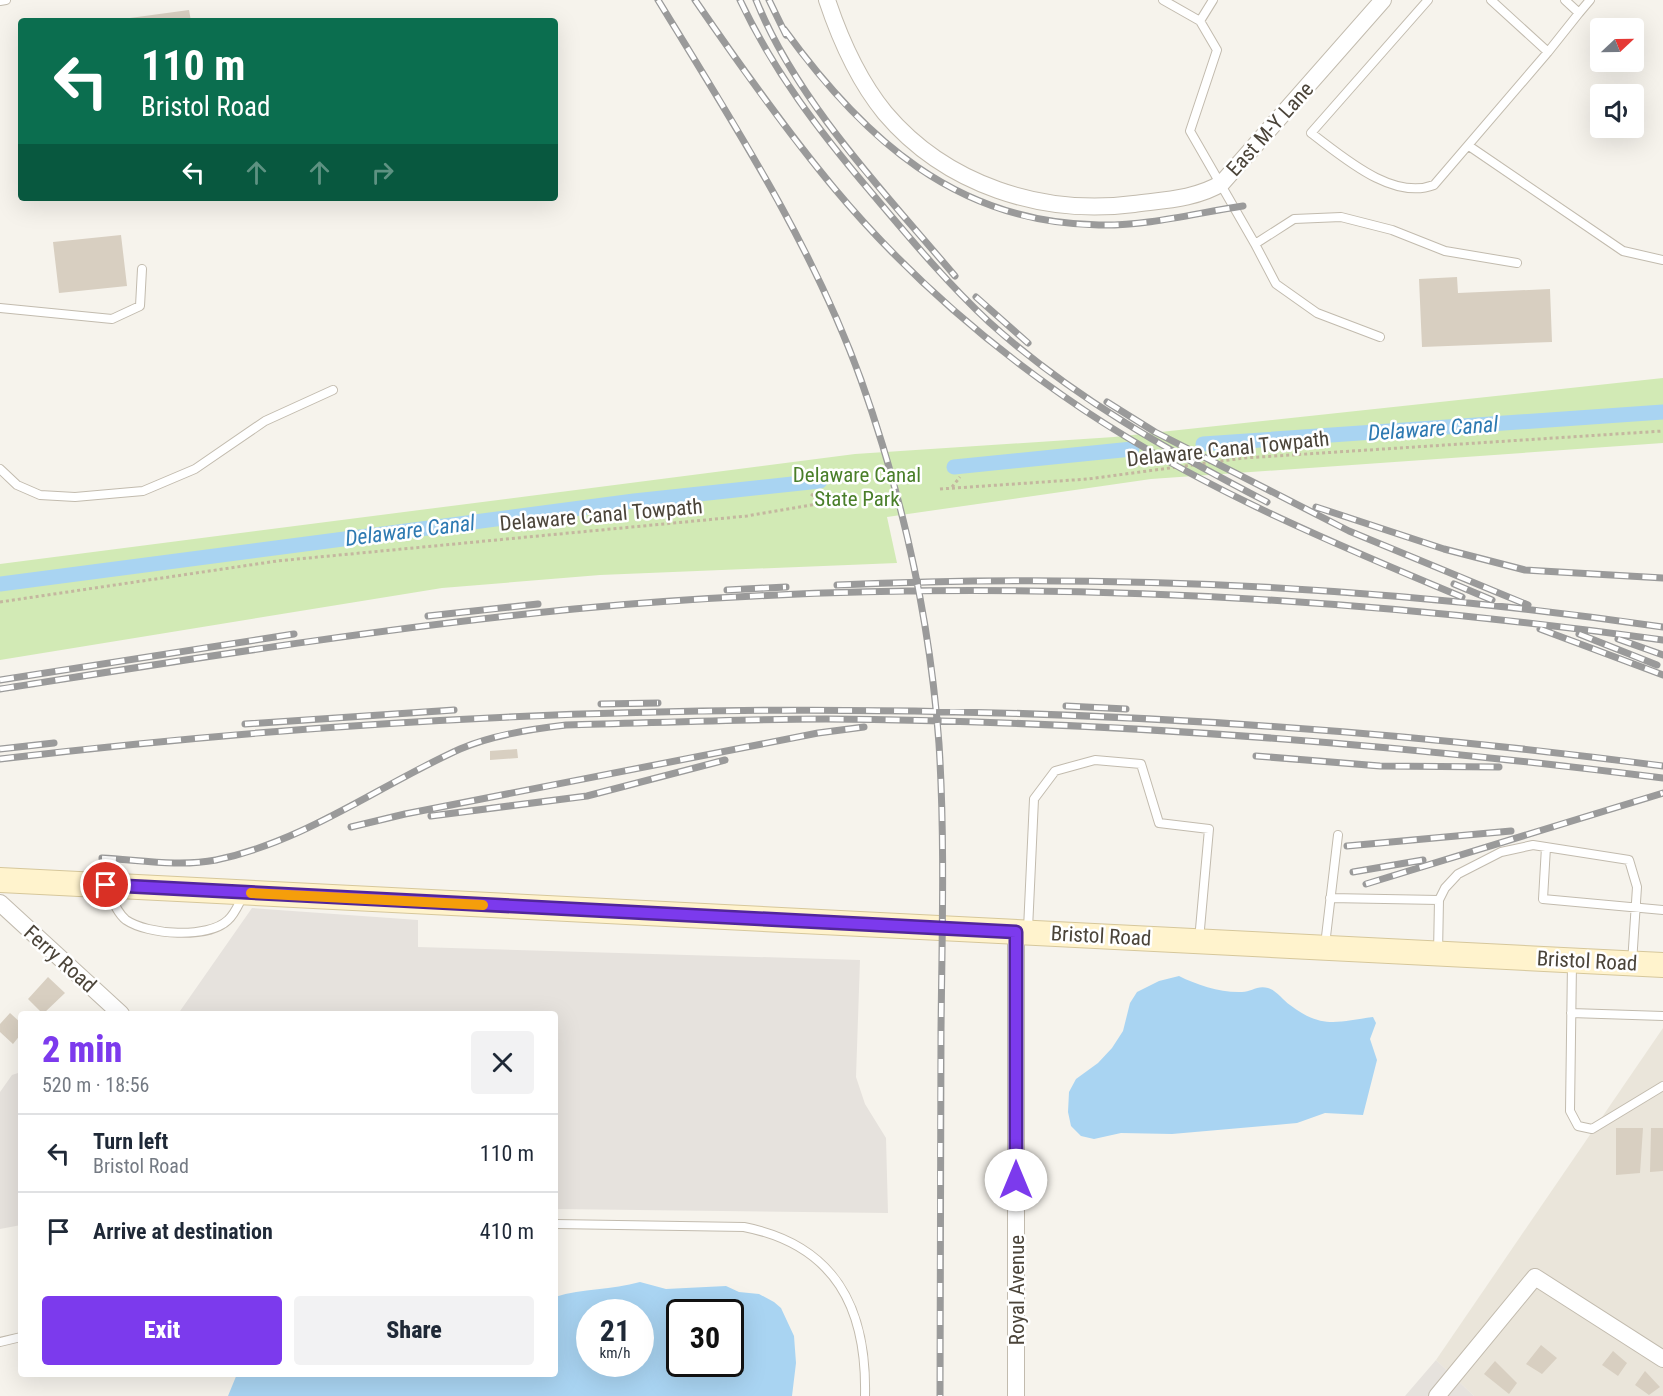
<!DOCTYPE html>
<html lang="en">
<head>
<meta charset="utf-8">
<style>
  :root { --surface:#fff; --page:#f2f2f3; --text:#1f2937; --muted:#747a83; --line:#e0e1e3; --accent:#7c3aed }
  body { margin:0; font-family:"Roboto Condensed",sans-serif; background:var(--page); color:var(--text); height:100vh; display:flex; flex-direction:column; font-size:22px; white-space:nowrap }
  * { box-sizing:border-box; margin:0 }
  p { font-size:20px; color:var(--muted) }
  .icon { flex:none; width:33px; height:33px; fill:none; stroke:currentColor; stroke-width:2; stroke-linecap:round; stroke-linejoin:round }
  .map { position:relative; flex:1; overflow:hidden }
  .sheet { position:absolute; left:18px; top:1011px; width:540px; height:366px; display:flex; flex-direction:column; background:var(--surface); border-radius:6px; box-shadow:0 6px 24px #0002 }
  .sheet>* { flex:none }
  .hud { position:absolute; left:18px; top:18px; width:540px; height:183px; border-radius:6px; box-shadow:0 6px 24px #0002; background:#0b6e4f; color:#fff; overflow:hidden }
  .needle { width:39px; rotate:68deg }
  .buttons { position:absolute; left:1590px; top:18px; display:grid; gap:12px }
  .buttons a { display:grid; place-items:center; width:54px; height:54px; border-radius:6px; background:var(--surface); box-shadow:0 6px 24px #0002; font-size:30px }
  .speed { position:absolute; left:576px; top:1299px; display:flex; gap:12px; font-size:30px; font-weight:700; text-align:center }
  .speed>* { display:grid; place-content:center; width:78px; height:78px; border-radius:50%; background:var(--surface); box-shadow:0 6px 24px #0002; line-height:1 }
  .speed small { font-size:15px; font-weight:400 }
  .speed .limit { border:3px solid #111; border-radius:9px; background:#fff; color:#111 }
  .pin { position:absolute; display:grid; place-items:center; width:51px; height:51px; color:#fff; margin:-26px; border:3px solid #fff; border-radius:50%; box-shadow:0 2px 6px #0007 }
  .me { position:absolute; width:66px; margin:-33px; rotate:0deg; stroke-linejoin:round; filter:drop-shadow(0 0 4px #0008) }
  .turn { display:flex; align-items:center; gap:21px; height:126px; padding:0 24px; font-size:27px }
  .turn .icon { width:78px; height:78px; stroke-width:2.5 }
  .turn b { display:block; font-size:42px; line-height:51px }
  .lanes { display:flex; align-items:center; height:57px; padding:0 24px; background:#0003; justify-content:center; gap:30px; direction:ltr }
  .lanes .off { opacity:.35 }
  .round { display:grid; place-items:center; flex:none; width:63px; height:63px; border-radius:6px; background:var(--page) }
  .head { display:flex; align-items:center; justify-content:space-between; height:102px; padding:0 24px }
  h1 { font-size:36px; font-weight:800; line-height:45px; color:var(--accent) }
  .button { display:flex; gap:12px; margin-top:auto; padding:12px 24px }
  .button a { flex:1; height:69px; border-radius:6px; background:var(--accent); color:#fff; font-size:24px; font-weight:800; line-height:69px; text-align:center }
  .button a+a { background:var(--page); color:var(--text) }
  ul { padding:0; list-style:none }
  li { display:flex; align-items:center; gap:18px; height:78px; padding:0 24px; border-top:2px solid var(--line) }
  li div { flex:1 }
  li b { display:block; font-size:22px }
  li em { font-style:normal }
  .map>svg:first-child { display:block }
  .residential { fill:#eae5da }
  .industrial { fill:#e6e2dd }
  .green { fill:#d2eab5 }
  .water { fill:#a9d4f2; fill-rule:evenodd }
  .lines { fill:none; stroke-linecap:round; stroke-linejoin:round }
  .canal { stroke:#a9d4f2; stroke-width:15 }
  .building { fill:#d8cfc1 }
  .service-casing { stroke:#c2bbae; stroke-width:10 }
  .minor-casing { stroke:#c2bbae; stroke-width:18 }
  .secondary-casing { stroke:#d6c79b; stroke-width:26 }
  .path { stroke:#c4b79f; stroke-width:3; stroke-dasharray:3 3; stroke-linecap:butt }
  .service { stroke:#fff; stroke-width:8 }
  .minor { stroke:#fff; stroke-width:16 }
  .secondary { stroke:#fff3cd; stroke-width:24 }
  .rail-casing { stroke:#9a9a9a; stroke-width:7 }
  .rail { stroke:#fff; stroke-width:4.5; stroke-dasharray:14; stroke-linecap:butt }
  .route-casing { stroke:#51269a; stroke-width:15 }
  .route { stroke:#7c3aed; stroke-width:10 }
  .slow { stroke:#f59e0b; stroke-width:10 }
  .labels { text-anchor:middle; stroke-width:5; stroke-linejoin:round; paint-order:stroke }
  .street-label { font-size:21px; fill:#4b4439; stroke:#fff }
  .park-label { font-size:21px; fill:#4a7f2a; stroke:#fff }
  .water-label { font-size:22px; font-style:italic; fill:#2e7ab2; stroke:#fff }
</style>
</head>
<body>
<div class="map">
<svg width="1663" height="1396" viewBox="0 0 1663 1396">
  <rect width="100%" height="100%" fill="#f6f3ec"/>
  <path class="residential" d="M1663,1028V1396H1474L1436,1360Z"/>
  <path class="industrial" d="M252,908L418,920V947L860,960L856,1077L865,1104L886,1138L888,1213L555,1209V1014H178Z
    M21,1072V1225L0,1229V1092L12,1075Z
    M1436,1360L1474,1396H1405Z"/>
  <path class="green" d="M1663,378V443L1151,479L887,517L897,563L600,575L442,588L0,660V564L855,454L1114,437Z"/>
  <path class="water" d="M1179,976C1197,985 1221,993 1242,992C1251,992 1257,985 1268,988C1276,990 1283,1000 1290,1005C1321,1029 1337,1022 1373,1017L1376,1023L1370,1039L1377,1060L1363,1115L1325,1113L1297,1123L1172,1134L1121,1133L1094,1139L1081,1136L1071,1126L1068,1112L1069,1092L1076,1079L1098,1063L1112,1048L1123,1031L1130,1003L1137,992L1159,981Z
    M640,1282L666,1289L726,1286L739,1292L759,1294L774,1302L781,1308L794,1336L796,1363L792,1396H228L237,1374H555V1297C583,1288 612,1290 640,1282ZM590,1312H640V1364H590ZM680,1312H730V1364H680Z"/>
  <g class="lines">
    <path class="canal" d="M1203,444L1663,412
      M954,467L1132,449
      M0,584L634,501L820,481"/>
  </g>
  <path class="building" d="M189,10L191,21H115V20Z
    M121,235L127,286L59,293L53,242Z
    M1457,277L1458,293L1550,289L1552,342L1422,347L1419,279Z
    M517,749L518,758L490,760V751Z
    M48,977L65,993L43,1014L28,999Z
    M10,1013L21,1023V1034L13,1044L0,1032V1024Z
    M1616,1128H1643L1640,1173L1616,1175Z
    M1651,1128H1663V1171L1650,1172Z
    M1541,1345L1557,1358L1542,1374L1526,1364Z
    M1613,1351L1627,1363L1618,1376L1602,1365Z
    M1495,1361L1517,1383L1509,1394L1484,1374Z
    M1645,1371L1660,1387L1649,1395L1635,1385Z"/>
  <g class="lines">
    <g class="service-casing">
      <path id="service" d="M1163,0L1200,21
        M1213,0L1200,21L1217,50L1190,131L1255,244L1294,219L1341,217L1392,230L1445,251L1517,263
        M1428,0L1311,133C1342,156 1392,201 1434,185L1548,52
        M1491,0L1548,52L1579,13
        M1565,0L1579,13L1590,0
        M0,1L6,0
        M1469,146L1623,251L1663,260
        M1255,244L1276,284L1317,313L1380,337
        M0,308L112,319L140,306L142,269
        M0,469L17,485L40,495L75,497L143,491L195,469L265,421L333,390
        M1546,847L1543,899L1663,910
        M107,888C112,899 117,913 126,920C148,935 208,939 228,920C235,914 239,903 243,896
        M1330,898L1439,900
        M1028,929L1034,799L1055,771L1095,760L1141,764L1159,823L1209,829L1199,940
        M1325,945L1338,835
        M1438,953L1439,900L1445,888L1458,874L1501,852L1533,845L1629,860L1637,887L1632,963
        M1572,963L1570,1111L1578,1126L1592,1129L1663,1086
        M1571,1013L1663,1016
        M555,1224L744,1227C836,1245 867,1309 865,1396
        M0,1342L21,1337"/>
    </g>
    <g class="minor-casing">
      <path id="minor" d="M827,0C840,39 858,80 885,113C946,185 1042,216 1134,204C1164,200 1196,199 1222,183L1383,0
        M0,903L121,1014
        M1016,1396V932
        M1437,1396L1535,1277L1663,1359"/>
    </g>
    <g class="secondary-casing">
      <path id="secondary" d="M0,880L1663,965"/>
    </g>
    <path class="path" d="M952,487L960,477
      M940,489L1088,479L1244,458L1663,431
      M811,494L823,503
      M0,602L277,561L747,516L846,499"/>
    <use href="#service" class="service"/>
    <use href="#minor" class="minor"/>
    <use href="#secondary" class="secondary"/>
    <g class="rail-casing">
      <path id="rail" d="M658,0C733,123 812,244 861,380C903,498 930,620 939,744C945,839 942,935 941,1030C940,1152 940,1274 940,1396
        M695,0C739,64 784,128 834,188C899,266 979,337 1062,395C1184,481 1325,540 1462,597
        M740,0C774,72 819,131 870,191C908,236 946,282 989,322C1072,397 1169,451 1267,502
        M756,0C797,102 885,193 955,276
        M769,0L786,35
        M784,29C863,138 956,223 1099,225C1147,226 1196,213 1243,206
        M976,297L1028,343
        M1107,402L1155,432L1349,531L1528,605
        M1316,507L1444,549L1525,570L1663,578
        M1454,584L1492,600
        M837,585C1113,573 1390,587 1663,627
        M727,590L786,587
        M428,616L538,604
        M1540,629L1663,675
        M1579,634L1657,665
        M1618,639L1663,655
        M0,680L294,634
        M0,689C191,659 381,628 574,609C936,575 1303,590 1663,640
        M601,704L658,703
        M1066,706L1126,709
        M245,724L454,710
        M0,749L54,743
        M1256,756L1380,766L1499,767
        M0,759C553,693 1111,693 1663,766
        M431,816L587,796L725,760
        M351,827L405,814L818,733L864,727
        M1347,846L1511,831
        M102,858C140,860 179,867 216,860C306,841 378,786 460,749C492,735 531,729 566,725C652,723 739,719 826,719C1105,721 1386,743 1663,778
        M1353,872L1423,860
        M1366,884L1663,793"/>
    </g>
    <use href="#rail" class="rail"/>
  </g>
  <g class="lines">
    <g class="route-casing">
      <path id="route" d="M106,885L1016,932V1180"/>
    </g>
    <use href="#route" class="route"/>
    <path class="slow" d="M251,893L483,905"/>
  </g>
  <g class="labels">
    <g class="street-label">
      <text transform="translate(1270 129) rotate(-48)" y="7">East M-Y Lane</text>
      <text transform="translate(1228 449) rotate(-6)" y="7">Delaware Canal Towpath</text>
      <text transform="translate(601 515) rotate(-5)" y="7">Delaware Canal Towpath</text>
      <text transform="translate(1101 936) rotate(3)" y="7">Bristol Road</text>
      <text transform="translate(60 959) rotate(42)" y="7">Ferry Road</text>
      <text transform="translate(1587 961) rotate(3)" y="7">Bristol Road</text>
      <text transform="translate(1017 1290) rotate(-90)" y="7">Royal Avenue</text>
    </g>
    <g class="park-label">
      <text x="857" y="482">Delaware Canal<tspan x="857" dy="24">State Park</tspan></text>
    </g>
    <g class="water-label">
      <text transform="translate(1433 428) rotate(-4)" y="8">Delaware Canal</text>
      <text transform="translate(410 530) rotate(-7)" y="8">Delaware Canal</text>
    </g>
  </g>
</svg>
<div class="buttons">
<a><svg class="needle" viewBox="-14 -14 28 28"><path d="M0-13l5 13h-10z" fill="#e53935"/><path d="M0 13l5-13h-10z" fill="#747a83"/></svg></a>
<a><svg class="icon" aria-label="sound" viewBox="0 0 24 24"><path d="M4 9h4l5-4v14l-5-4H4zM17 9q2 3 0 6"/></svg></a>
</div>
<div class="speed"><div>21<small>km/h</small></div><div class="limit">30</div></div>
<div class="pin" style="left:106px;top:885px;background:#d93025"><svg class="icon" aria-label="arrive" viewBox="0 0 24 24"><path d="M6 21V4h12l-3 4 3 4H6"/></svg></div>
<svg class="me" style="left:1016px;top:1180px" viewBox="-20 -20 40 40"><circle r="19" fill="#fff"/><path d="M0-13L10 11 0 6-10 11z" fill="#7c3aed"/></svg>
<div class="hud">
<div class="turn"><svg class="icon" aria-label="left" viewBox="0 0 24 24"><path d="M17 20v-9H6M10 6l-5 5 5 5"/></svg><div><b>110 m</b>Bristol Road</div></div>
<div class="lanes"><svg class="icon" aria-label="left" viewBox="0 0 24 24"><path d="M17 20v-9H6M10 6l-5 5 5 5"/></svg><svg class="icon off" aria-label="ahead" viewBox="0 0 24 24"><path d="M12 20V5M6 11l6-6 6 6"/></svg><svg class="icon off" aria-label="ahead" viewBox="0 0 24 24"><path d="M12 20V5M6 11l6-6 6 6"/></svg><svg class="icon off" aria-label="right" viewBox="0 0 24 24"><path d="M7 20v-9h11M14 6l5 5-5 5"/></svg></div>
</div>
<section class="sheet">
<div class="head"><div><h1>2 min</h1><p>520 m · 18:56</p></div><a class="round"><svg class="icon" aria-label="close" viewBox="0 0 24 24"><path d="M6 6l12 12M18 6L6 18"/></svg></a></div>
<ul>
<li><svg class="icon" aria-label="left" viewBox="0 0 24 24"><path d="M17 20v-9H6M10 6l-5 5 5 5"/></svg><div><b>Turn left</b><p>Bristol Road</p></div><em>110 m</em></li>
<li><svg class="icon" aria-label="arrive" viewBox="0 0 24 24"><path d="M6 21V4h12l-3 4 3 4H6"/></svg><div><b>Arrive at destination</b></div><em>410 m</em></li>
</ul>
<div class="button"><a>Exit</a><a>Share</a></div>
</section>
</div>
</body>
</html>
